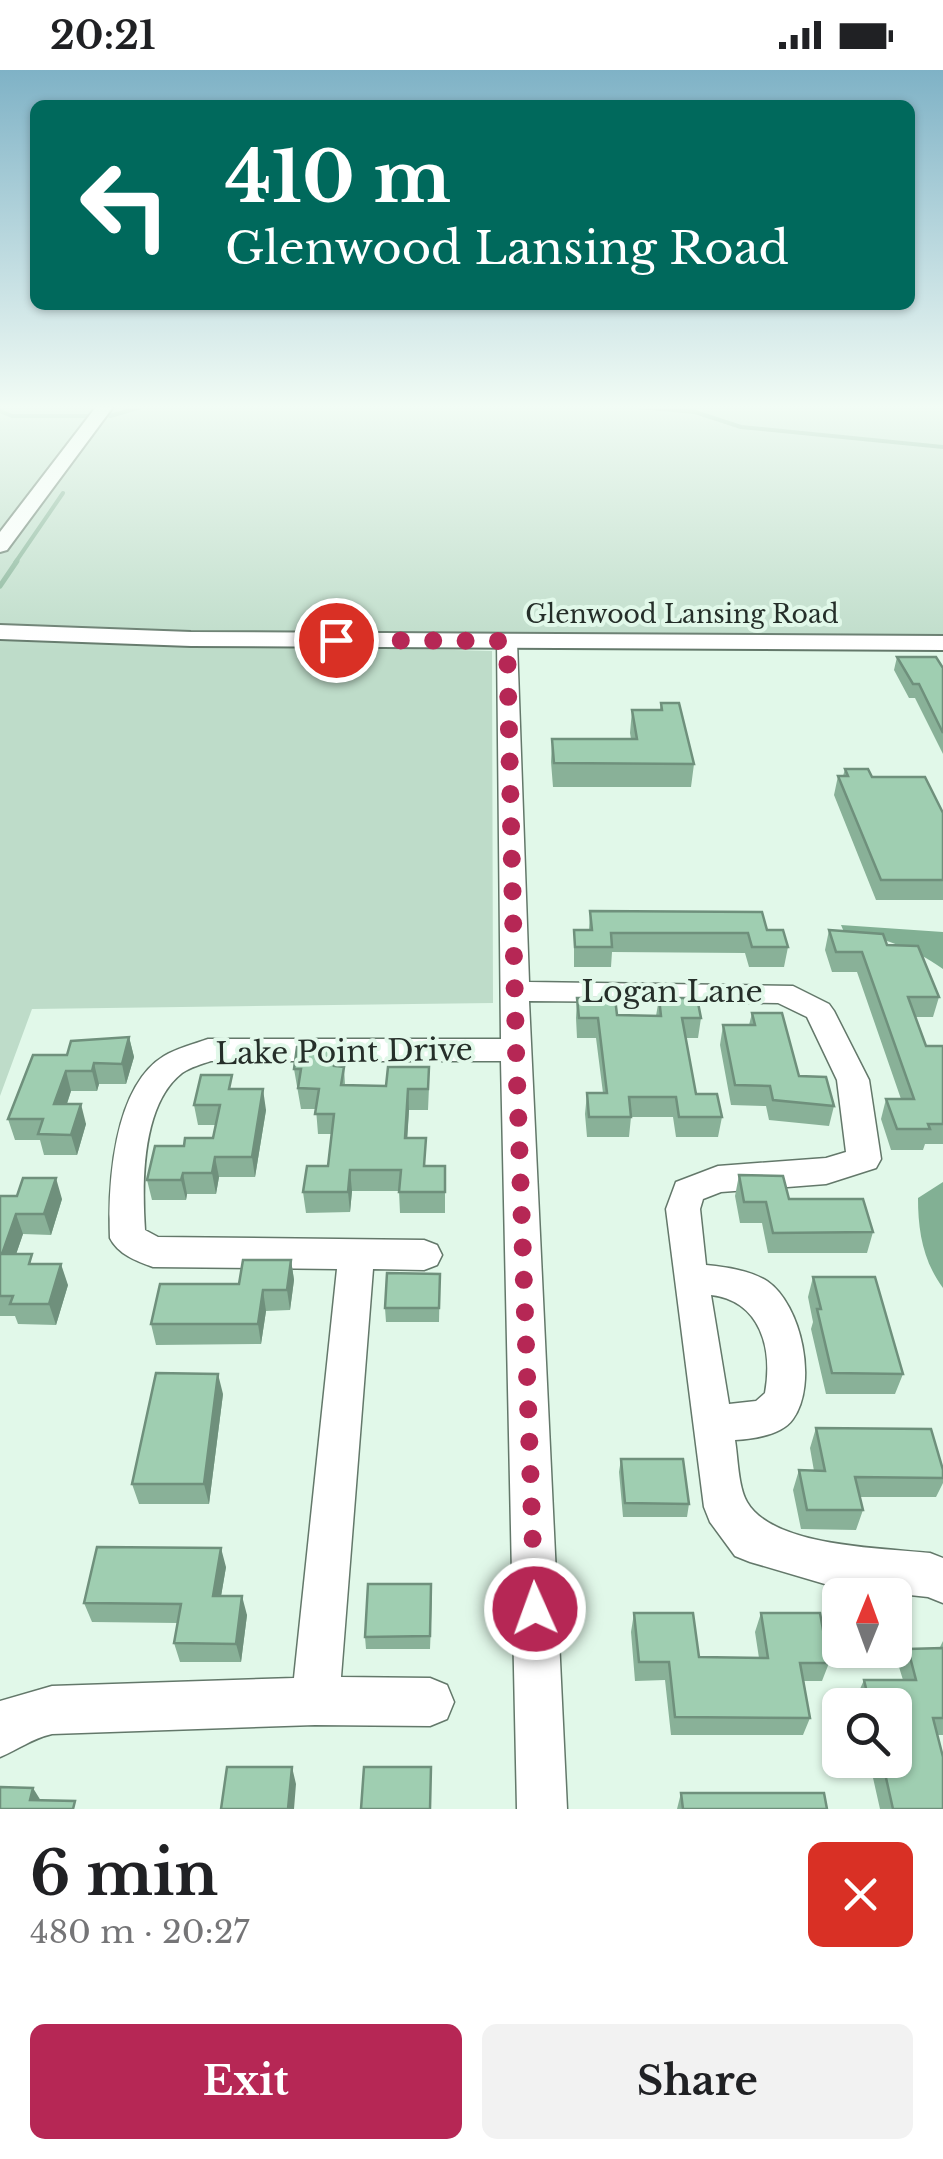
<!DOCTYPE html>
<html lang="en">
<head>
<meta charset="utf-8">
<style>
  :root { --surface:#fff; --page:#f2f2f2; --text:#202124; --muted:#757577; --accent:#b62755 }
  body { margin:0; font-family:"Libre Baskerville",serif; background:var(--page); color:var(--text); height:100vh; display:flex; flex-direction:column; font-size:38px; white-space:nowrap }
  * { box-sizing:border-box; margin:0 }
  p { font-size:32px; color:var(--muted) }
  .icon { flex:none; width:55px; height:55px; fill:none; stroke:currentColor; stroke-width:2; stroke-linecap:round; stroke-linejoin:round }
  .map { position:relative; height:1739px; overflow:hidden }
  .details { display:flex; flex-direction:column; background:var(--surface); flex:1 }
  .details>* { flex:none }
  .hud { position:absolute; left:30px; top:30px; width:885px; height:210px; border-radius:15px; box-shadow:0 2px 8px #0004; background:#00695c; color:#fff; overflow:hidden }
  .needle { width:65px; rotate:1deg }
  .buttons { position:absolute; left:822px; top:1508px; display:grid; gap:20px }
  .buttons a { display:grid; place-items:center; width:90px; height:90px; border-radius:15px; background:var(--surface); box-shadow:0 2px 8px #0004; font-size:50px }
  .pin { position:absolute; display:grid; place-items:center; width:85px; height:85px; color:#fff; margin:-42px; border:5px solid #fff; border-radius:50%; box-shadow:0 2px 10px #0007 }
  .me { position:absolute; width:110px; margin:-55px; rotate:358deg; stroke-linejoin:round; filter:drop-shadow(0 0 8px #0008) }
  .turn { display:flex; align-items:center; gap:35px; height:210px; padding:0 30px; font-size:45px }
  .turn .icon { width:130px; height:130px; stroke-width:2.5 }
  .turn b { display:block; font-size:70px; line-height:85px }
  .round { display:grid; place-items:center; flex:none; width:105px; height:105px; border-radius:15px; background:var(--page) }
  .headline { display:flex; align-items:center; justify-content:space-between; height:170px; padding:0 30px }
  h1 { font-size:60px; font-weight:800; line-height:75px }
  .button { display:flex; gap:20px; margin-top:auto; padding:20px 30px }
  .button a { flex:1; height:115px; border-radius:15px; background:var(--accent); color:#fff; font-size:40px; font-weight:800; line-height:115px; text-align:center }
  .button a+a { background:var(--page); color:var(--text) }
  .status { display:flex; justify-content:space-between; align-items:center; height:70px; padding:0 50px; background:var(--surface); direction:ltr }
  .status svg { height:28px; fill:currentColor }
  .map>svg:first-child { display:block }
  .green { fill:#bedcc9 }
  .water { fill:#82b094 }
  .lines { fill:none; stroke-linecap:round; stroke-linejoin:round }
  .stream-far1 { stroke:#82b094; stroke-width:4 }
  .stream { stroke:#82b094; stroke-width:5 }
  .minor-casing { stroke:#63786a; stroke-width:3 }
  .major-casing { stroke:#63786a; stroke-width:4 }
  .minor { fill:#fff; fill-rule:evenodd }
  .major { fill:#fff; fill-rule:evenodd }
  .wall { fill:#89b198 }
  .shaded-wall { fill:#6f907c }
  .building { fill:#9fceb1; stroke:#6f907c; stroke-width:2.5 }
  .route { stroke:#b62755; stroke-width:18; stroke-dasharray:0 32.4 }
  .labels { text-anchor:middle; stroke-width:8; stroke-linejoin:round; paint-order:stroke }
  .far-street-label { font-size:25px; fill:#252e29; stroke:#e1f8e9 }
  .street-label { font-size:30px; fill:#252e29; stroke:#e1f8e9 }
</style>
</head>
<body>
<div class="status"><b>20:21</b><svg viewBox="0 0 49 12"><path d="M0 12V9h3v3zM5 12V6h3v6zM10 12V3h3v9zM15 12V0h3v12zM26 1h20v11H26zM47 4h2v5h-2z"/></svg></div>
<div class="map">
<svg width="943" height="1739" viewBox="0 0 943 1739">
  <rect width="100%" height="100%" fill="#e1f8e9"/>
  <path class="green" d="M0,337H943V568L241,563L0,555Z
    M0,568L492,581L493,933L32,939L0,1026Z"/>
  <path class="water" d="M841,855L943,862V899C912,877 882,867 844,862Z
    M943,1112V1218C923,1191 918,1161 918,1128Z"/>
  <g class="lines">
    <path class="stream-far1" d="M638,337L695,342L741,357L943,377
      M0,341L12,346H90
      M110,346L141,337
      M15,493L63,423"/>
    <path class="stream" d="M0,516L17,491"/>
    <g class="minor-casing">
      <path id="minor" d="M507,565L517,571L529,912L793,916L829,934L834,941L869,1010L881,1089L876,1098L826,1114L721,1122L703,1129L700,1139L706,1195C726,1197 749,1200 767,1211C802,1235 818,1314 793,1349C782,1365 753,1369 735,1370C738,1388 738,1416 747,1432C773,1477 882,1478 930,1483L943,1488V1533L928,1527L835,1517L750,1492L735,1486L710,1452L704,1437L666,1139L676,1112L718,1096L826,1088L846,1082L837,1010L807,947L778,933L529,931L567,1739H517L501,991H211C202,994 191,997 182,1003C141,1035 142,1114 145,1160L158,1167L424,1170L437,1175L442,1185L437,1195L424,1200L373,1199L341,1607L430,1608L447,1615L454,1632L447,1649L430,1656L315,1655L52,1664C31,1669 19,1679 0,1687V1631L52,1616L294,1608L337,1199L153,1197C136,1191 118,1184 110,1168C108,1115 113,1017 164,986C177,978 194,974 208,969H501L497,571ZM711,1225C761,1231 773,1279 765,1323L756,1331L729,1334Z"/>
    </g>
    <g class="major-casing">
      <path id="major" d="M96,337H113L7,480L0,482V462Z
        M0,555L191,562L943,566V580L191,576L0,569Z"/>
    </g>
    <use href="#minor" class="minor"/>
    <use href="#major" class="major"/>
  </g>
  <path class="wall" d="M897,587L943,598V684L915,628H909L894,600Z
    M661,633L694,694L691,717H553L551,692L552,669H631L630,663L632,640H660Z
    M845,699L872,707L943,743V830H876L834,725L838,706H843Z
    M590,841L767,860L788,877L784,897H749L745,883L612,882L611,897H574V860H589Z
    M829,860L887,875L939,927L933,947H915L926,976H943V1074H925L923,1080H891L881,1049L886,1029H901L857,902H832L825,880Z
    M577,928L617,945L656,946L659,928L701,948L698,968H686L696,1024L722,1047L718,1067H676L673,1047H631L629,1067H587L585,1044L587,1023H603L596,968H577L576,948Z
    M752,943L799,1006L834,1036L829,1056L769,1050L766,1036L731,1035L720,975L723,955H749Z
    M129,967L134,987L126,1014H99L97,1021H71L67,1034L86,1054L77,1085H44L40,1070H15L8,1049L67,985Z
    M337,977L338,996L344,997L345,1015L429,1017L428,1040H409L407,1068L426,1096H445V1143H400L399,1121H352L350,1142L306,1143L303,1122L328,1096L332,1064H318L316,1039H301L294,999Z
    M235,1019L266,1040L255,1107H219L216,1124H187L186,1130H152L147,1110L184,1076L213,1068L216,1055H198L194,1035Z
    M739,1105L789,1129L873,1162L867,1183H768L762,1153H740L735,1126Z
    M0,1126L62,1129L51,1165L23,1164L16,1184L68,1215L56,1255L18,1254L15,1246H0Z
    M291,1190L294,1210L290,1240L266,1241L261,1274L156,1275L151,1254Z
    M440,1204L439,1252H386L385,1238Z
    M813,1207L903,1304L895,1324H826L811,1259L813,1252L808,1227Z
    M223,1324L209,1434H139L132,1414Z
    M816,1358L943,1408V1413L936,1427H860L863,1440L856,1460L801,1459L793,1420L799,1400L814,1401L810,1378Z
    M621,1389L689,1434L687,1447H623L619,1402Z
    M226,1497L221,1526L247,1545L241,1592H180L174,1573L178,1553L92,1552L84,1533Z
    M432,1527L430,1579H366L365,1567Z
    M634,1543L699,1587L759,1588L755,1562L761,1543L829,1593L822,1611H804L810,1648L803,1665H671L665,1610L635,1611L631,1562Z
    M943,1571V1665H937L943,1739H880L869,1690H895V1635H857L856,1628L864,1610H903L899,1597L908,1579H939Z
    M681,1723L827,1739H677Z"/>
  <path class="shaded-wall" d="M129,967L134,987L126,1014L122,994Z
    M94,993L99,1014L97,1021L92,1001Z
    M66,1001L71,1021L60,1054L54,1034Z
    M263,1019L266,1040L255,1107L252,1087Z
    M408,1019L409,1040L406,1089L405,1068Z
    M81,1034L86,1054L77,1085L71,1065Z
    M215,1087L219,1107L216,1124L212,1103Z
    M350,1100L352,1121L350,1142L348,1122Z
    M183,1103L187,1124L186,1130L181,1110Z
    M56,1108L62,1129L51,1165L44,1144Z
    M16,1144L23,1164L9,1205L2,1184Z
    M291,1190L294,1210L290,1240L287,1220Z
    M61,1194L68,1215L56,1255L49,1234Z
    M263,1220L266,1241L261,1274L258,1254Z
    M218,1304L223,1324L209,1434L204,1414Z
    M221,1478L226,1497L218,1544L213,1526Z
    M242,1526L247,1545L241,1592L236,1574Z
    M292,1697L296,1714L294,1739H288Z
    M33,1718L46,1739L30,1730Z"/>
  <path class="building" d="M897,587H936L943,598V663L919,614H913Z
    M661,633H679L694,694L554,693L552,669H637L632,640H662Z
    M845,699H868L872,707H925L943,743V810H881L838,706H848Z
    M590,841L762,842L767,860H783L788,877H752L748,863H611L612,877H575L574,860H592Z
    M829,860L883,864L887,875L918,876L939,927H908L926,976H943V1054H928L930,1059H897L886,1029H914L862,882H836Z
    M577,928H615L617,945L661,946L659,928H697L701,948H682L696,1024H717L722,1047H679L676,1027H629L631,1047H589L587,1023H607L598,948H579Z
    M752,943H782L799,1006L826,1007L834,1036L773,1030L770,1016L735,1015L723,955H755Z
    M129,967L122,994L94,993L92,1001H66L54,1034H81L71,1065L38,1064L43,1049H8L33,985H67L71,971Z
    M297,977H337L334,996L344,997L341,1015L386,1016L388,997H429L428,1019H408L405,1068H426L424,1096H445V1122H399L401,1100H350L348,1122H303L307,1096H328L334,1044H315L319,1019L298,1018L301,999H294Z
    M201,1005H232L229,1019H263L252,1087H215L212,1103H183L181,1110H147L155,1076H184L185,1068H213L220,1035H194Z
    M739,1105L783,1106L789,1129H863L873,1162L773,1163L766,1132H744Z
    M23,1108H56L44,1144H16L2,1184H32L29,1194H61L49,1234H10L13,1226H0V1126H17Z
    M243,1190H291L287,1220H263L258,1254H151L160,1214H239Z
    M387,1203L440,1204L439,1238H385Z
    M813,1207H875L903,1304L832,1303L817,1239H821Z
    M156,1303L218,1304L204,1414H132Z
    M816,1358L931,1359L943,1400V1408L855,1407L863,1440H807L799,1400L825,1401Z
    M621,1389H683L689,1434L625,1433Z
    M97,1477L221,1478L213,1526H242L236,1574L174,1573L181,1534L84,1533Z
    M368,1514H431L430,1566L365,1567Z
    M634,1543H693L699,1587L768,1588L761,1543H820L829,1593H800L810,1648L675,1647L669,1592H639Z
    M943,1578V1648H933L943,1687V1739H893L882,1690H895V1635H870L864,1610H916L908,1579Z
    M227,1697H292L288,1739H221Z
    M364,1697H431L430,1739H361Z
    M0,1717L33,1718L30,1730L75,1731L73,1739H0Z
    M681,1723H824L827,1739H683Z"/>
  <linearGradient id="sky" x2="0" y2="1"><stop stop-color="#7fb2c6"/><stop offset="0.58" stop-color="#f2fcf5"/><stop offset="1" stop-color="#f2fcf5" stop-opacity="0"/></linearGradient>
  <rect width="943" height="581" fill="url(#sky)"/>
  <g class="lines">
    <path class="route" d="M336,570L507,571L516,980L535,1539"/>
  </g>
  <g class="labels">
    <g class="far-street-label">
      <text x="682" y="553">Glenwood Lansing Road</text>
    </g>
    <g class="street-label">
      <text x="672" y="932">Logan Lane</text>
      <text transform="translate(344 982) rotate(-1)" y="10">Lake Point Drive</text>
    </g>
  </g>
</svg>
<div class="buttons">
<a><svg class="needle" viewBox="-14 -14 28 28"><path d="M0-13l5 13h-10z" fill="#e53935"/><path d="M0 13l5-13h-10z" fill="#757577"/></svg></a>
<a><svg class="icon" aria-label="search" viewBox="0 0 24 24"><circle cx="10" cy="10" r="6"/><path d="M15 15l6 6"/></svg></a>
</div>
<div class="pin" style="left:336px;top:570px;background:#d93025"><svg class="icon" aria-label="arrive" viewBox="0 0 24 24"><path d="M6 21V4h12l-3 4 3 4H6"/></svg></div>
<svg class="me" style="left:535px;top:1539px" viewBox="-20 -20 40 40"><circle r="17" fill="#b62755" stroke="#fff" stroke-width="3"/><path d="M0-11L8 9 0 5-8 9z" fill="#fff"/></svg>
<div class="hud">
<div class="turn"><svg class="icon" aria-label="left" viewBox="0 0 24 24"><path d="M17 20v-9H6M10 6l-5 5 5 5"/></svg><div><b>410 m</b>Glenwood Lansing Road</div></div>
</div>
</div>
<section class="details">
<div class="headline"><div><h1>6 min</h1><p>480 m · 20:27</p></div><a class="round" style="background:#d93025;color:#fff"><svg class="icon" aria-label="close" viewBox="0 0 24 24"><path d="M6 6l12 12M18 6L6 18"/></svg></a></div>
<div class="button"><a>Exit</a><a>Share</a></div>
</section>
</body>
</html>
